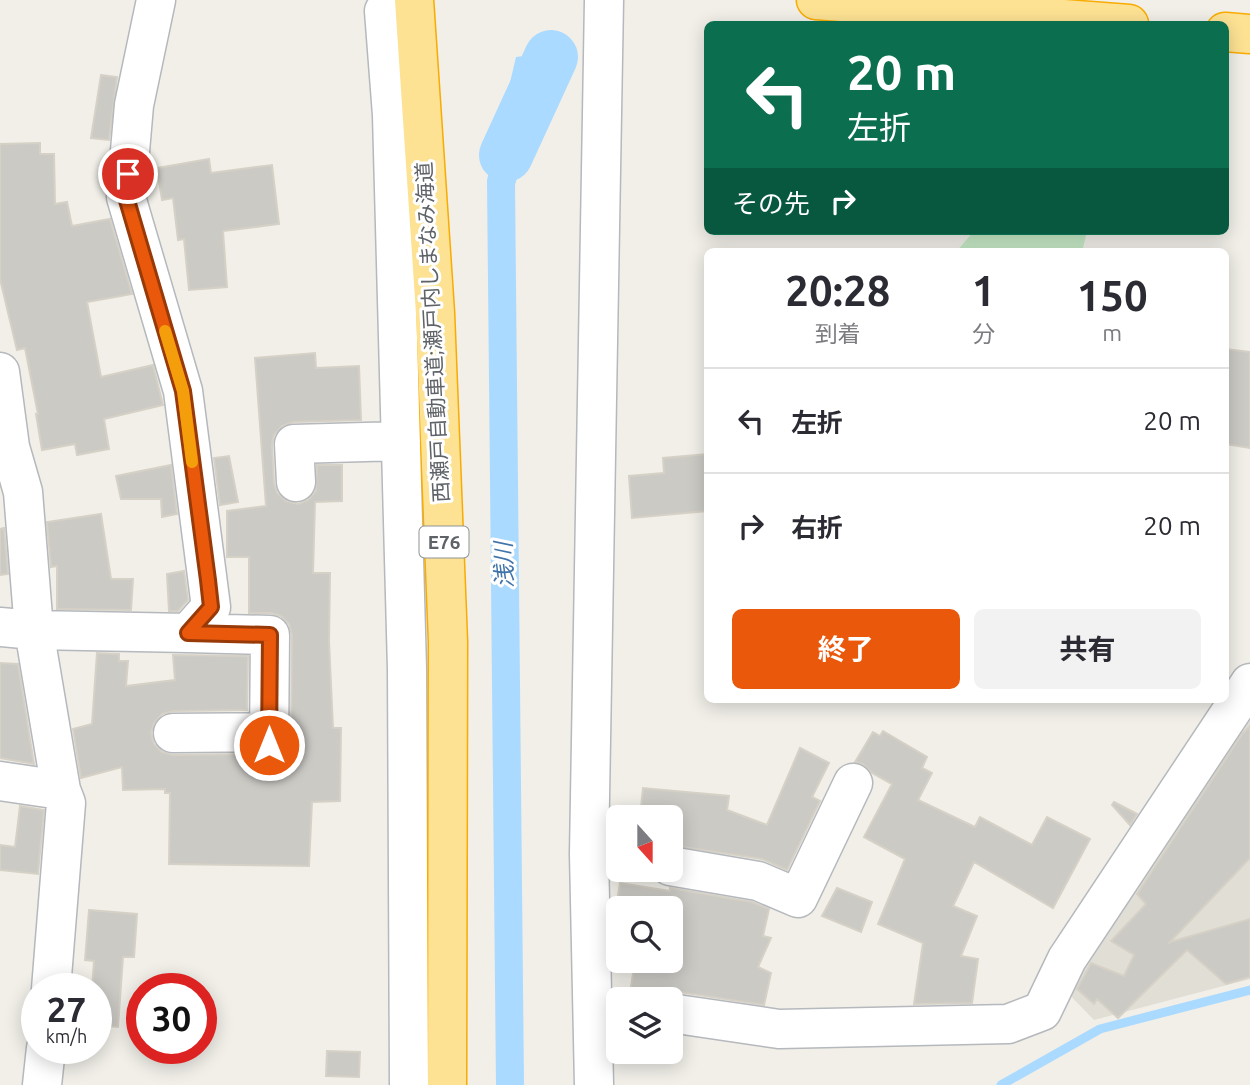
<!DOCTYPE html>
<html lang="ja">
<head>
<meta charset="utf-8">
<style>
  :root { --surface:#fff; --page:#f2f2f3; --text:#2b2b33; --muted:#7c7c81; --line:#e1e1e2; --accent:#ea580c }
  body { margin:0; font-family:Ubuntu,"Noto Sans JP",sans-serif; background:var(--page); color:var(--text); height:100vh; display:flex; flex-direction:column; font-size:26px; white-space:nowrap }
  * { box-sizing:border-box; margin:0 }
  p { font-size:23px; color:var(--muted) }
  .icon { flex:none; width:38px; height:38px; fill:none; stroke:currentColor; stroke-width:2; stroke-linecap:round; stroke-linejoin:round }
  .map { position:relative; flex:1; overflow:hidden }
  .drawer { position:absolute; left:704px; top:248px; width:525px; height:455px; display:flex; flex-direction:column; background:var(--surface); border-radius:10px; box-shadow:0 4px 18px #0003 }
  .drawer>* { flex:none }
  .banner { position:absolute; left:704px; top:21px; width:525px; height:214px; border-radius:10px; box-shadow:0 4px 18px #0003; background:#0b6e4f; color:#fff; overflow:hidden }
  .needle { width:46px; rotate:159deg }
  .fabs { position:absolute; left:606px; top:805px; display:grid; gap:14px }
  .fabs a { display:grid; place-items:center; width:77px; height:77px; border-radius:10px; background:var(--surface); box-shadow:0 4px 18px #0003; font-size:35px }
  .speed { position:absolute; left:21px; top:973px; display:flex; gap:14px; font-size:35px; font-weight:700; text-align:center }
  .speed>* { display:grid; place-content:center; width:91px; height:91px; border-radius:50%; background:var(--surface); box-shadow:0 4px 18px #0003; line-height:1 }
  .speed small { font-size:18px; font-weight:400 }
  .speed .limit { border:10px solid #d22; background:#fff; color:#111 }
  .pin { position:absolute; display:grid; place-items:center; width:60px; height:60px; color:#fff; margin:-30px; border:4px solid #fff; border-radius:50%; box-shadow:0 2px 7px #0007 }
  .me { position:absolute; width:77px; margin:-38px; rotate:0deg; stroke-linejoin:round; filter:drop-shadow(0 0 5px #0008) }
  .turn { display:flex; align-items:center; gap:24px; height:147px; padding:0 28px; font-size:32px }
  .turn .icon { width:91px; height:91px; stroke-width:2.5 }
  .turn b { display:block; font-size:49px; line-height:60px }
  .then { display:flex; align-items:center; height:66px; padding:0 28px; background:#0003; gap:14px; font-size:26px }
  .eta { display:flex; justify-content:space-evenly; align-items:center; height:119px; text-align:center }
  .eta b { font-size:42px; font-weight:700; line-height:49px }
  .action { display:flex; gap:14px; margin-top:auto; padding:14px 28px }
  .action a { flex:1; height:80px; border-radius:10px; background:var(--accent); color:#fff; font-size:28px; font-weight:700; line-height:80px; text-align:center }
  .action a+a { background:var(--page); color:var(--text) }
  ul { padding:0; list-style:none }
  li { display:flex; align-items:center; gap:21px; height:105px; padding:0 28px; border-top:2px solid var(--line) }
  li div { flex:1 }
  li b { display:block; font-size:26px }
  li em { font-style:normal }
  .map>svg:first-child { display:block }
  .education { fill:#e1ded6 }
  .green { fill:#c5e8c5 }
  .water { fill:#aadaff }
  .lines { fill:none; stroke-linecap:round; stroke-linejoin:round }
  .stream { stroke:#aadaff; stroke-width:9 }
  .river { stroke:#aadaff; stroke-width:54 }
  .building { fill:#cccac5; stroke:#d6d1c6; stroke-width:2 }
  .minor-casing { stroke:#b5b8bc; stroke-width:41 }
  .highway-casing { stroke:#f9ab00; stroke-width:41 }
  .minor { stroke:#fff; stroke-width:38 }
  .highway { stroke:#fde293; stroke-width:38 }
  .route-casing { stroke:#983908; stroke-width:18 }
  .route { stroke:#ea580c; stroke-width:12 }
  .slow { stroke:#f59e0b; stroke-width:12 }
  .labels { text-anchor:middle; stroke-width:6; stroke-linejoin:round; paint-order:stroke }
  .shield { fill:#fff; stroke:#8f9295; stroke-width:2 }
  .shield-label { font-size:19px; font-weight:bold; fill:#5f6368 }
  .street-label { font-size:21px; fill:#5f6368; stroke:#fff }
  .water-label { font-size:23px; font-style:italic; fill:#4174aa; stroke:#fff }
</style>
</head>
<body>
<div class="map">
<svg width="1250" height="1085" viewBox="0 0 1250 1085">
  <rect width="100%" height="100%" fill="#f1efe8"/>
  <path class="education" d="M1250,702V979L1094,1020L1062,987Z"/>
  <path class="green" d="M974,231H1087L1082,252H956Z"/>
  <path class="water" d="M532,55L540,111L529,136L515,185L524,1085H496L487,180L516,57Z"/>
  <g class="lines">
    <path class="stream" d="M1001,1085L1100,1029L1250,990"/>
    <path class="river" d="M506,155L551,57"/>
  </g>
  <path class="building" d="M101,75L117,77L109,140L91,138Z
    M40,143V154H54L55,204L67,202L72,226L110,219L132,294L87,302L101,377L153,365L163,405L104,419L109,449L77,455L75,444L42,450L36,414H38L25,348L17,350L0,279V144Z
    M209,159L211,173L272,165L279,224L223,231L227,287L189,290L184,239L178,240L173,198L162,200L157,168Z
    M1225,349L1250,352V448L1225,444Z
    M315,353L316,368L359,366L361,420L293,422L282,426L274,435L272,444L274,483L277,493L286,501L298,504L308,500L316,491L317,465H342V501L315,502L313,573H330L329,641L333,728H341L340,801L312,802L309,866L169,864L170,793H165V789L123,790L122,767L81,778L73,729L92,724L97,653L119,654V661H128L126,686L175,680L173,655L248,656L247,710L173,711L162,714L154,723L151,733L154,744L162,752L173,755L249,754L257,763L268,767L279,764L287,757L291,745L292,635L289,624L281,616L271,613H249V557H227V511L266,506L255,358Z
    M707,454V511L632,518L629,476L664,473L663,458Z
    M229,456L238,502L220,505L214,458Z
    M171,465L177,514L162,517L161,499H121L116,476Z
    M101,514L111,579H133L131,610L57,609V566L51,567L47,522Z
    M4,528L8,574L0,575V529Z
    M184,571L188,600L178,611H169L167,574Z
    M0,663L18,664L34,764L0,758Z
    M1250,726V858L1170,942L1250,919V977L1226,984L1187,950L1118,1018L1097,999L1094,1004L1077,989L1091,963L1124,976L1134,955L1111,941L1146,904L1137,894L1242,734Z
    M883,731L927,757L922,768L932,773L918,800L975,827L980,817L1032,845L1047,817L1090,839L1053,908L974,862L953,906L977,916L961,956L978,959L972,1003L914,1004L923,943L878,924L905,859L864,837L892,784L872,773L863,764L855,762L873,732L880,736Z
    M800,748L829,763L812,797L820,801L787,870L762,859L670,845V817H640L643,788L729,796L727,810L767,825Z
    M1114,802L1137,814L1130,825L1112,805Z
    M20,806L44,810L38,874L0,870V845L15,847Z
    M620,883L670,891V888L752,902L769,909L763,936L771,938L758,967L771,973L764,1005L673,991L663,992L653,999H629L635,961H670V908H616Z
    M837,888L872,902L861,932L822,916Z
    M89,910L137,914L134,957H123L118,1027L96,1025V989H92L94,961L85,960Z
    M327,1051L360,1052L359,1077L326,1076Z"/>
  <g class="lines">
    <g class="minor-casing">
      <path id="minor" d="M384,11L392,115L407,669L409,1085
        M0,372L10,447L23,492L34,630L61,790L66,803L51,989
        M296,482L294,444L401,441
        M0,627L34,630L188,633L211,607L183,391L126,197L134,105L156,0
        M188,633L270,635L269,745
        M173,733L269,732
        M0,781L61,790
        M670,866L758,881L798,898L853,783
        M670,1013L779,1029L1008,1024L1042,1011L1067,959L1250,683
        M42,1085L46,1048
        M594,1085L589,854L604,0"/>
    </g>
    <g class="highway-casing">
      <path id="highway" d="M414,0L435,313L448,642L447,1085
        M816,0L1129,24
        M1225,32L1250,34"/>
    </g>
    <use href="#minor" class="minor"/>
    <use href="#highway" class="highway"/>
  </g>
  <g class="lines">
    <g class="route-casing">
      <path id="route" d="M128,174L126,197L183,391L208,580L211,607L188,633L270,635L269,745"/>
    </g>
    <use href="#route" class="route"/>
    <path class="slow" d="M165,331L183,391L192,462"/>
  </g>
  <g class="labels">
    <rect class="shield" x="419.5" y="526.5" width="49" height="31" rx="5"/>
    <g class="shield-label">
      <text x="444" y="549">E76</text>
    </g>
    <g class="street-label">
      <text transform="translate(433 332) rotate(-93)" y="7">西瀬戸自動車道;瀬戸内しまなみ海道</text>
    </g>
    <g class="water-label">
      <text transform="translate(504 565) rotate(-92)" y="8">浅川</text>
    </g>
  </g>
</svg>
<div class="fabs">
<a><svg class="needle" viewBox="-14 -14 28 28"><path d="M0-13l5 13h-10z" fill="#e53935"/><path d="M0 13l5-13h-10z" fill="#7c7c81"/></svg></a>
<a><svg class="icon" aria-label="search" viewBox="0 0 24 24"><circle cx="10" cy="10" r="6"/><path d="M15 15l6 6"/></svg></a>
<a><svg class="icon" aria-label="layers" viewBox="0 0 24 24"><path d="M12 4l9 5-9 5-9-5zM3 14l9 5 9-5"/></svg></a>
</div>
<div class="speed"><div>27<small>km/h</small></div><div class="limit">30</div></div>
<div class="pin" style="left:128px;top:174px;background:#d93025"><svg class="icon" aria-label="arrive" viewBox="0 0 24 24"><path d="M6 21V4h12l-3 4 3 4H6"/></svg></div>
<svg class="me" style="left:269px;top:745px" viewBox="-20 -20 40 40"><circle r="17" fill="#ea580c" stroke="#fff" stroke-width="3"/><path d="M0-11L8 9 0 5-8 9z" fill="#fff"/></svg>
<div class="banner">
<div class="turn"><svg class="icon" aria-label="left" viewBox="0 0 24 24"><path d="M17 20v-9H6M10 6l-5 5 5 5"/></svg><div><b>20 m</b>左折</div></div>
<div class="then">その先<svg class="icon" aria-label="right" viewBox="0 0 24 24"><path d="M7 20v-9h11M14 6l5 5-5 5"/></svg></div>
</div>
<section class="drawer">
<div class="eta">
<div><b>20:28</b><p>到着</p></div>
<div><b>1</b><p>分</p></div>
<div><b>150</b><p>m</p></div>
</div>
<ul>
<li><svg class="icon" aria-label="left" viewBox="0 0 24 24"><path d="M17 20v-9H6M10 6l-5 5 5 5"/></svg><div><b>左折</b></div><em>20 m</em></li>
<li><svg class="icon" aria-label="right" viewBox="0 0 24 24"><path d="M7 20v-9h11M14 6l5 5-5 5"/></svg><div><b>右折</b></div><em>20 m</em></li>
</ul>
<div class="action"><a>終了</a><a>共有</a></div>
</section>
</div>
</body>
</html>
